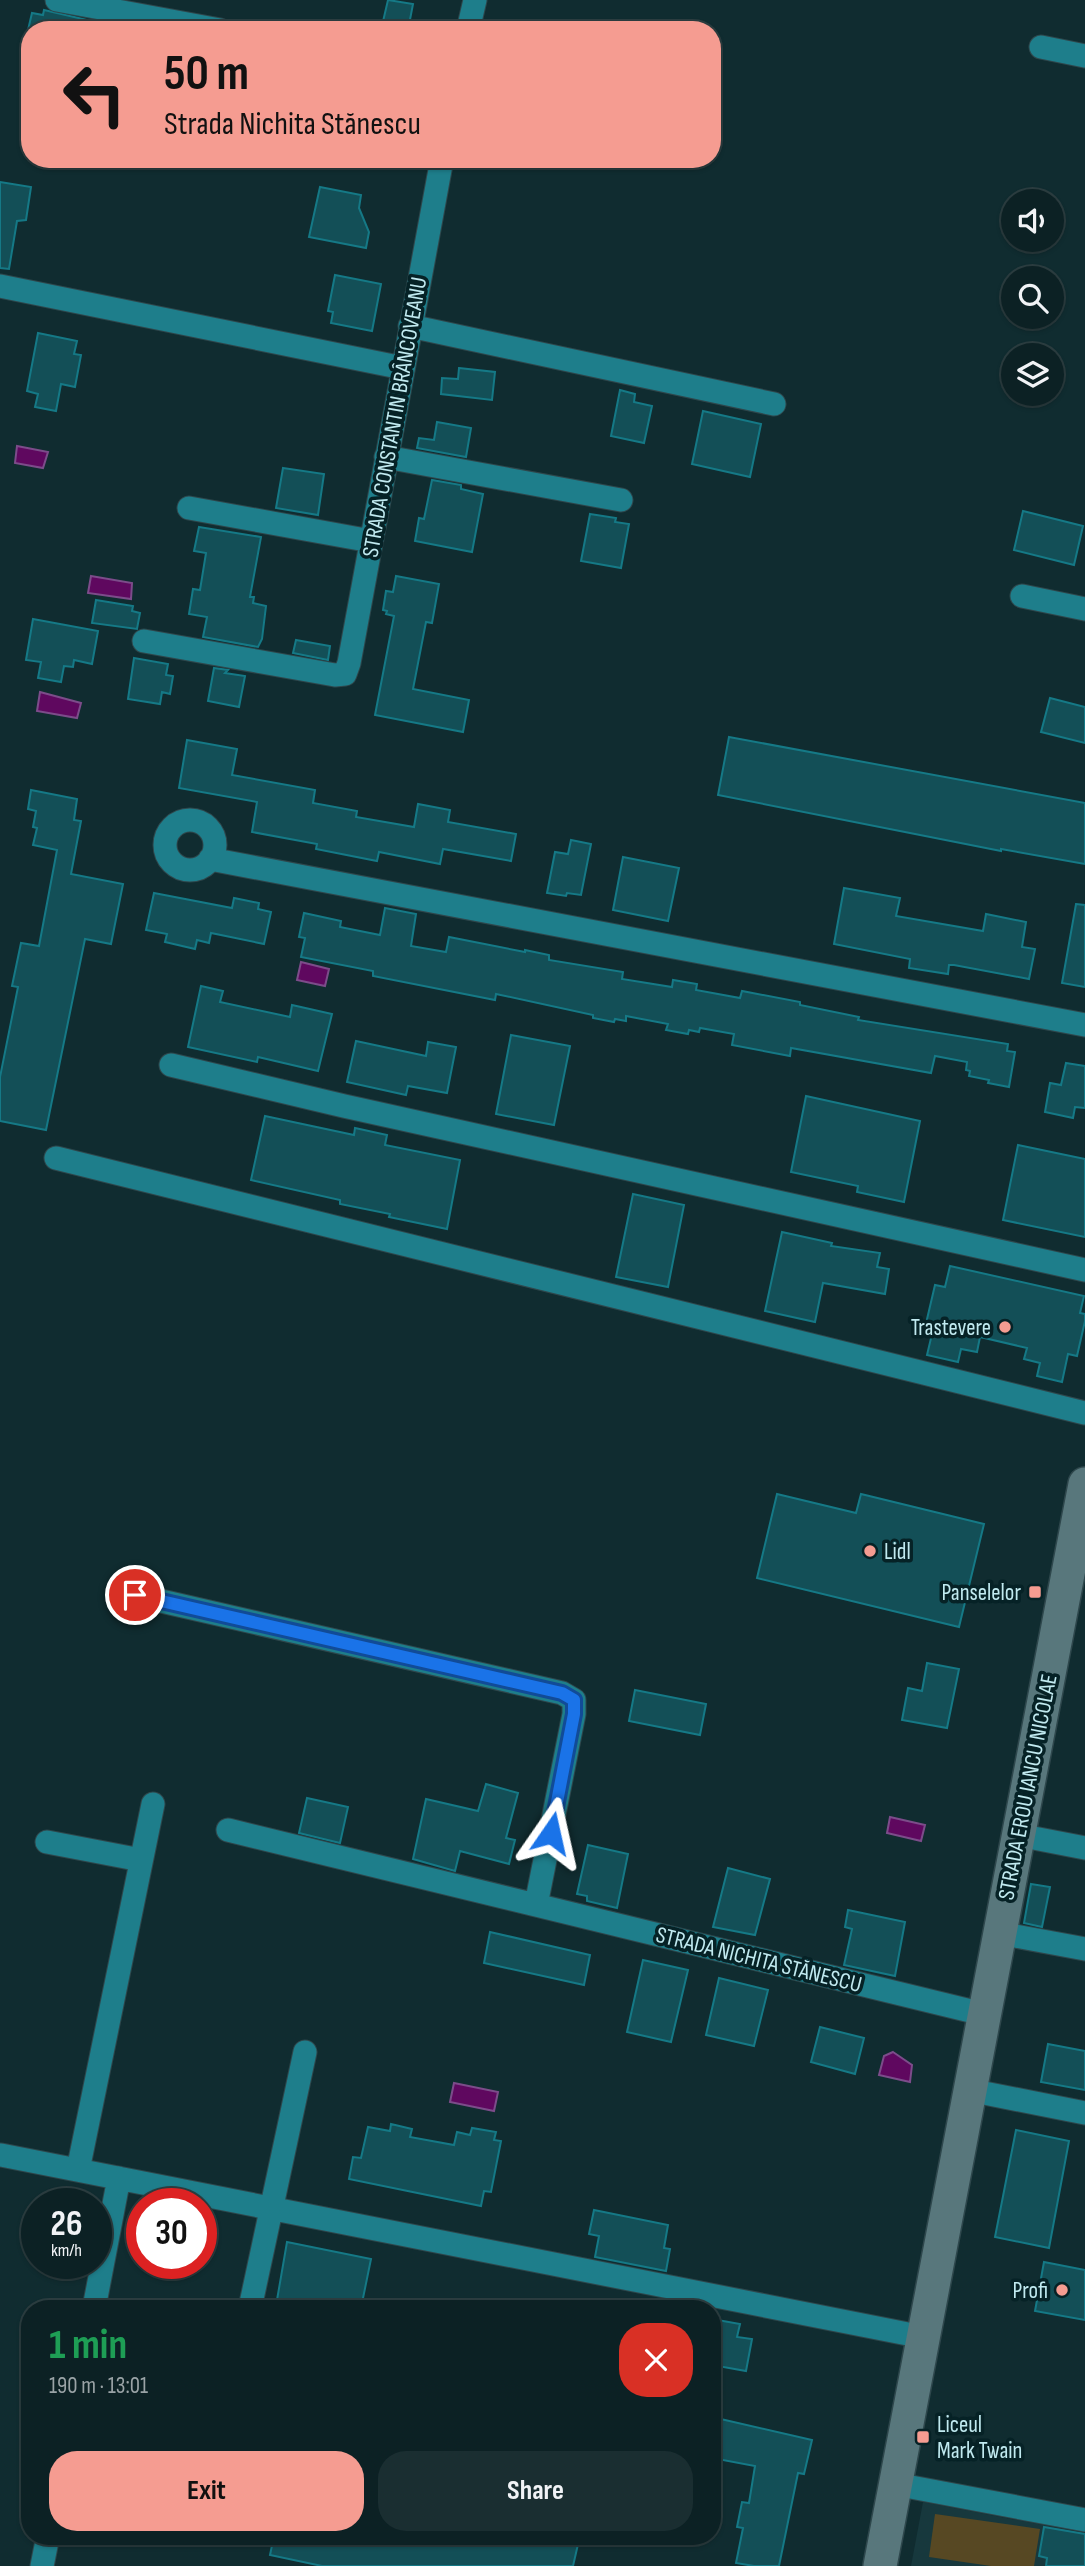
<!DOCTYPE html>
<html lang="en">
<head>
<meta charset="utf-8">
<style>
  :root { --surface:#0c2124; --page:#1a2e31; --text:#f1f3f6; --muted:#9aa3a6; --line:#2c3e41; --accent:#f59c91 }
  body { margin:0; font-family:"Sofia Sans Condensed",sans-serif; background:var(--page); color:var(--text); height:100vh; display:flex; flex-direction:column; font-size:26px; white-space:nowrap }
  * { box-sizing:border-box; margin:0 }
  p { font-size:23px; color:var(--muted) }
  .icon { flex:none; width:38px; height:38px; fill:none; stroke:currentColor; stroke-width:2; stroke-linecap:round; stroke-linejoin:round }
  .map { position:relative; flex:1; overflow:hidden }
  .sheet { position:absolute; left:21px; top:2300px; width:700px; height:245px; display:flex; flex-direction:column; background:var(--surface); border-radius:28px; box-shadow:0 2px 5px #0004,0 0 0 2px var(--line) }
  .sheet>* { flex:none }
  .top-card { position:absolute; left:21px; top:21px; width:700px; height:147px; border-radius:28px; box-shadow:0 2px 5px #0004,0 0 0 2px var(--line); background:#f59c91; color:#111; overflow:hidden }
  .fabs { position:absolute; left:1001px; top:189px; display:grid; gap:14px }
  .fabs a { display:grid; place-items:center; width:63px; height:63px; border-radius:50%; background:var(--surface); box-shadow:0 2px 5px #0004,0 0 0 2px var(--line); font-size:35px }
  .speed { position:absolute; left:21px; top:2188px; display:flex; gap:14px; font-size:35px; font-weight:700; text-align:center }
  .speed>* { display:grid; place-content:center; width:91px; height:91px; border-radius:50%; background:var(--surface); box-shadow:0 2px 5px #0004,0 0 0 2px var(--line); line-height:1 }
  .speed small { font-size:18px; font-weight:400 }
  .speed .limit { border:10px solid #d22; background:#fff; color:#111 }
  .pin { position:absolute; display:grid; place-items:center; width:60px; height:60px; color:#fff; margin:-30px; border:4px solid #fff; border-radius:50%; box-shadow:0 2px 7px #0007 }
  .me { position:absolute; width:77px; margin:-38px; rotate:11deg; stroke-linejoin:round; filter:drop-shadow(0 0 5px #0008) }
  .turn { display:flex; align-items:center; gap:24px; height:147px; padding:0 28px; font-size:32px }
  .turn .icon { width:91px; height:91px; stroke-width:2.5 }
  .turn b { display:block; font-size:49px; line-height:60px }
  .round { display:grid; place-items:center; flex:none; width:74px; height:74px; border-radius:28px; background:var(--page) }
  .head { display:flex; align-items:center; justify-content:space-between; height:119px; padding:0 28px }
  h1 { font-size:42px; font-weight:700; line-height:52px; color:#1e9e55 }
  .button { display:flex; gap:14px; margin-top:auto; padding:14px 28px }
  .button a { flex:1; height:80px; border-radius:28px; background:var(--accent); color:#111; font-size:28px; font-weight:700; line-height:80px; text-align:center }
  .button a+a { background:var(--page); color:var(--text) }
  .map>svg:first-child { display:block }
  .built { fill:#17383d }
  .green { fill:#574823 }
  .water { fill:#5f085f; stroke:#7c4c8a; stroke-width:2 }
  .building { fill:#134f57; stroke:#157986; stroke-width:2 }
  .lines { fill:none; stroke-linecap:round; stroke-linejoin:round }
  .street-casing { stroke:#2e474c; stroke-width:25 }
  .secondary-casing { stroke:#2e474c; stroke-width:36 }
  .street { stroke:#1e7e8b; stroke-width:23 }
  .secondary { stroke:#58777c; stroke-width:33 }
  .route-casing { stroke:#114b97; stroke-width:18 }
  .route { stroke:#1a73e8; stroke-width:12 }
  .poi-dot { fill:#f59c91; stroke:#062226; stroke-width:2.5 }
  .labels { text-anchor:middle; stroke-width:7; stroke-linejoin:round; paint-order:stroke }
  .street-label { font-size:23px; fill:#c1eaf0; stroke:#062226 }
  .poi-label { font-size:23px; fill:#c1eaf0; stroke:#062226; text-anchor:end }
</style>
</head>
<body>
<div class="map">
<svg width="1085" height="2566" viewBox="0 0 1085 2566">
  <rect width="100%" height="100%" fill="#102c30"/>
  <path class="built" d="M923,2502L1085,2533V2566H911Z"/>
  <path class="green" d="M935,2514L1040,2529L1034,2566H991L929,2557Z"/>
  <path class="water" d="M17,446L48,452L43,468L15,463Z
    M91,576L132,583L131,599L88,593Z
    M40,692L81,703L77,718L37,711Z
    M301,962L329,969L325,986L297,980Z
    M890,1817L925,1825L921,1841L887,1833Z
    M893,2052L912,2065L910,2082L879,2075L884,2056Z
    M454,2083L498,2092L494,2111L450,2102Z"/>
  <path class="building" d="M388,0L413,4L408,30H381Z
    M44,10L100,23L99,30H28L32,13L43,15Z
    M0,182L31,187L26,220L17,221L9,269L0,268Z
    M320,187L361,195L359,208L369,232L366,248L309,237Z
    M335,275L381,284L372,331L331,323L333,312L328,311Z
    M38,333L77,341L74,354L81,355L75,387L61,384L56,411L35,407L38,394L27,391Z
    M459,368L495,372L492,400L441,394L442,378L458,379Z
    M620,390L635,394L634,402L652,406L644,443L611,436Z
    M703,411L761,424L750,477L692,464Z
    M437,422L471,428L466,457L417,448L419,438L434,440Z
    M283,468L324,474L318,515L276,508Z
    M432,480L461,485V489L483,494L472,552L415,541L419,518L424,519Z
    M1023,511L1083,526L1074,565L1014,550Z
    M590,514L616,518L615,522L629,524L621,568L581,561Z
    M199,527L261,537L250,597H254L253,603L266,606L262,639L258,647L203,637L207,617L189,614L193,589L200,590L206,553L194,551Z
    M396,576L439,584L432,623L426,622L413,689L469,700L463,732L375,715L394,616L386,614L387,611L383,610L386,591L393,592Z
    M96,600L133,606L132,611L140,613L137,629L92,623Z
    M33,619L98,631L92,664L74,660L73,667L64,666L61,682L38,678L41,662L26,660Z
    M296,640L330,646L328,660L293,653Z
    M134,658L168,664L166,675L173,676L170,694L162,692L160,704L128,699Z
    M214,668L228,670L225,673L245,676L239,707L208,701Z
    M1050,698L1085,707V743L1041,732Z
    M729,737L1085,803V864L1001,849V851L718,795Z
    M187,740L237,749L232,775L315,790L313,803L357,811L356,817L414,827L418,804L450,810L448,822L516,834L511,861L443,849L440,864L379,852L377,861L316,849L317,844L252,832L257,802L179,788Z
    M31,790L77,799L74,820L81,821L71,874L123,884L111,944L85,939L46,1130L0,1121V1077L18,987L12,986L21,943L39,946L57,850L33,845L37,828L33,827L36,811L28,809Z
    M571,840L591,844L581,895L567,893L566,896L547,893L555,852L568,854Z
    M623,857L679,868L668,921L613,910Z
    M844,888L900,898L896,916L983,931L986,914L1026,922L1022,947L1035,949L1029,979L954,965H949L948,974L909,968L910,959L834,944Z
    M154,893L232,908L234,898L259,903L258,909L271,912L264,944L211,933L209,943L197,940L195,949L165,942L167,934L146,930Z
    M1076,904L1085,905V987L1062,983Z
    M385,908L416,914L411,946L446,952L449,937L525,952V950L549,955V960L623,972L622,979L672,987L673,980L697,984L696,990L740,998L742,991L800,1002V1005L859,1017L858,1020L1008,1044L1007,1051L1015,1052L1009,1087L988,1083L989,1080L969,1076L970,1071L966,1070L967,1062L935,1056L931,1073L791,1048L790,1056L732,1045L734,1034L700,1028L699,1032L689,1030L688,1034L666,1030L668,1024L626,1016V1021L615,1019L614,1022L593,1018V1015L496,994L495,1000L373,976V971L301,957L305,938L299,937L304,913L341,921L340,927L380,935Z
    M201,986L223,991L220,1002L290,1017L292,1005L332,1014L318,1071L258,1057L257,1062L188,1047Z
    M511,1035L570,1046L554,1125L496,1114Z
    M356,1041L426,1056L428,1042L456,1047L447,1093L408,1086L406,1095L347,1082Z
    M1066,1063L1085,1066V1108L1075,1107L1073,1118L1045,1112L1050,1083L1061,1085Z
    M806,1096L920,1121L904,1202L857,1192L858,1186L791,1172Z
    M265,1116L354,1135L355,1128L387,1135L385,1145L460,1160L447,1229L389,1217L390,1214L340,1204V1200L251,1180Z
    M1018,1145L1085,1159V1237L1003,1220Z
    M633,1194L684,1205L668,1287L616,1277Z
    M782,1232L832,1243L831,1246L880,1253L877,1267L889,1269L885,1294L823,1283L815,1322L765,1311Z
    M950,1266L1084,1296L1080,1313L1085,1314V1321L1077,1356L1068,1354L1062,1382L1037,1376L1040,1363L1024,1359L1027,1348L980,1337L977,1352L961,1349L958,1362L927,1355L932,1334L924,1332L935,1285L945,1287Z
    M777,1494L856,1513L861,1494L984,1524L959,1627L757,1578Z
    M927,1663L959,1669L947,1728L902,1720L908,1688L922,1691Z
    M635,1690L706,1704L700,1735L629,1721Z
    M486,1784L518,1793L506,1838L515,1840L509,1864L460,1851L455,1871L413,1859L426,1799L478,1811Z
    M307,1798L348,1807L340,1843L299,1833Z
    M588,1845L628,1854L617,1908L587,1901V1896L577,1894Z
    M728,1868L770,1879L755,1935L713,1927Z
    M1031,1884L1050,1887L1042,1927L1024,1923Z
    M848,1910L905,1922L895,1976L844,1965L852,1929L845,1927Z
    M490,1932L590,1955L584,1985L484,1963Z
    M643,1960L688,1970L671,2042L627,2032Z
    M719,1978L768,1990L754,2046L706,2035Z
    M820,2027L864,2038L855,2074L811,2062Z
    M1048,2044L1085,2051V2090L1041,2082Z
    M391,2124L412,2129L410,2137L454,2145L457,2132L470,2135L472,2128L496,2132L494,2140L501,2141L491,2192L484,2191L481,2206L349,2179L353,2157L361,2158L368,2127L390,2131Z
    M1016,2130L1069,2141L1049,2248L995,2237Z
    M594,2210L668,2225L664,2248L670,2249L666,2271L595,2257L599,2236L589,2234Z
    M287,2242L371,2259L361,2308H327L277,2300Z
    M1044,2262L1085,2270V2320L1035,2311Z
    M712,2319L740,2324L737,2337L752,2339L746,2371L712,2365Z
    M712,2417L812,2440L804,2474L798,2473L779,2566H754L736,2563L743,2528L737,2527L742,2502L749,2503L755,2466L712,2458Z
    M1044,2527L1085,2534V2566H1046L1047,2558L1039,2556Z
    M274,2536H559L579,2540L573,2566H322L270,2555Z"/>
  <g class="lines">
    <g class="street-casing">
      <path id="street" d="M57,0L220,30
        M468,30L475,0
        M1041,47L1085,56
        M0,286L403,368
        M410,326L774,404
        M386,457L621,500
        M189,508L371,541
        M1022,596L1085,609
        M144,641L335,675L345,674L349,663L442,159
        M165 845a25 25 0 1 1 50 0a25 25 0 1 1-50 0Z
        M210,859L1085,1025
        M171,1065L344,1106L1085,1270
        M56,1158L1085,1413
        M135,1595L562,1693L574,1700V1714L536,1905
        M228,1830L983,2014
        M1018,1835L1085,1848
        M47,1842L141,1860
        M999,1933L1085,1949
        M969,2090L1085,2113
        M1,2155L923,2337
        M78,2170L153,1804
        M94,2308L119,2178
        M250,2308L305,2052
        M895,2484L1085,2520
        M42,2566L48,2536"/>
    </g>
    <g class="secondary-casing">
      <path id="secondary" d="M880,2566L1085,1484"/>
    </g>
    <use href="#street" class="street"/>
    <use href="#secondary" class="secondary"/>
  </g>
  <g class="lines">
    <g class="route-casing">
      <path id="route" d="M135,1595L562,1693L574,1700V1714L551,1833"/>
    </g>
    <use href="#route" class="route"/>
  </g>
  <g class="poi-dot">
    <circle cx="1005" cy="1327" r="7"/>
    <circle cx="870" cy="1551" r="7"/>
    <rect x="1028" y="1585" width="14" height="14" rx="3.5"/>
    <circle cx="1062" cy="2290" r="7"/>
    <rect x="916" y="2430" width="14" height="14" rx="3.5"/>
  </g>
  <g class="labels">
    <g class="street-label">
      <text transform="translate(394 417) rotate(-80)" y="8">STRADA CONSTANTIN BRÂNCOVEANU</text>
      <text transform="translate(1027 1787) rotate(-79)" y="8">STRADA EROU IANCU NICOLAE</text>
      <text transform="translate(759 1959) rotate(14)" y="8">STRADA NICHITA STĂNESCU</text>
    </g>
    <g class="poi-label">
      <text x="991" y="1335">Trastevere</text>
      <text x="884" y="1559" text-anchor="start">Lidl</text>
      <text x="1021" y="1600">Panselelor</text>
      <text x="1048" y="2298">Profi</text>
      <text x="937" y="2432" text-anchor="start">Liceul<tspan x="937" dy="26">Mark Twain</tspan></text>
    </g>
  </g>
</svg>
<div class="fabs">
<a><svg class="icon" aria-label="sound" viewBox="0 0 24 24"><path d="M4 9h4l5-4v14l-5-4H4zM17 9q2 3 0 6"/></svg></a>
<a><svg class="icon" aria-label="search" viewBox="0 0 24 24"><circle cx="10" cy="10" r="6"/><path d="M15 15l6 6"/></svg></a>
<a><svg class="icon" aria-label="layers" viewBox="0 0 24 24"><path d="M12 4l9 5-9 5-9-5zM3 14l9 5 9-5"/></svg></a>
</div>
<div class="speed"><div>26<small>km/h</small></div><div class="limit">30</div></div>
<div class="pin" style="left:135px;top:1595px;background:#d93025"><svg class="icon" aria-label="arrive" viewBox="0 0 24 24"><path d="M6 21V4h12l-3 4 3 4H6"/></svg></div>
<svg class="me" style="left:551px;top:1833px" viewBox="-20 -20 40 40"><path d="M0-17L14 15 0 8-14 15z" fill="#1a73e8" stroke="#fff" stroke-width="4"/></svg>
<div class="top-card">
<div class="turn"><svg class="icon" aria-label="left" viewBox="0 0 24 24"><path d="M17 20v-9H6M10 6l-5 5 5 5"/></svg><div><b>50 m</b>Strada Nichita Stănescu</div></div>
</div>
<section class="sheet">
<div class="head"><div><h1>1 min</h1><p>190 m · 13:01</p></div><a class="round" style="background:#d93025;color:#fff"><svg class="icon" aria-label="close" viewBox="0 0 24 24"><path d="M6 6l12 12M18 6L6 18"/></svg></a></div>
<div class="button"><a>Exit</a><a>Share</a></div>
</section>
</div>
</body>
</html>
